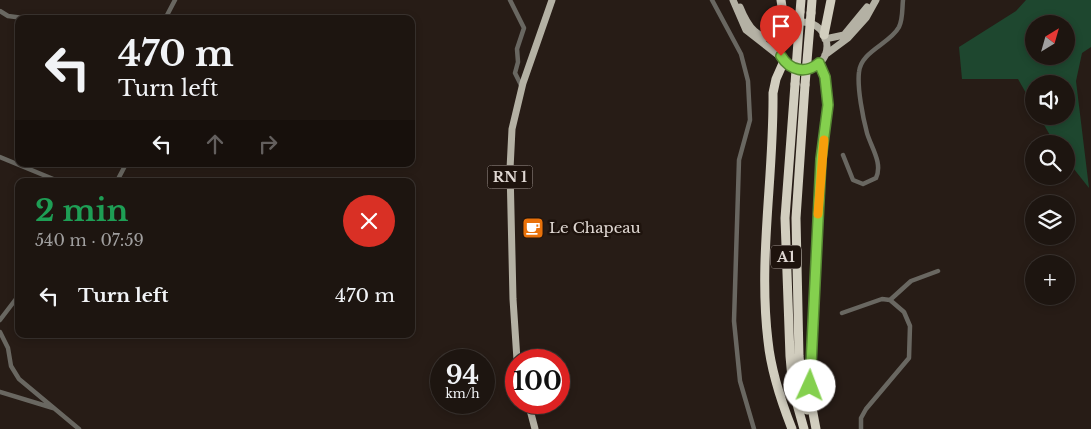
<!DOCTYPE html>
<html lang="en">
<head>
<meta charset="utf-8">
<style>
  :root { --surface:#1d1510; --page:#251e19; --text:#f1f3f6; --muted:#a09f9f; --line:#3b3430 }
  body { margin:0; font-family:"Libre Baskerville",serif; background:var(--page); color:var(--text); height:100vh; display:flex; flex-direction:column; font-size:19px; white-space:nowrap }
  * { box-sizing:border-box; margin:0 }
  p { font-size:16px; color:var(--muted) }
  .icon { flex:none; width:28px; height:28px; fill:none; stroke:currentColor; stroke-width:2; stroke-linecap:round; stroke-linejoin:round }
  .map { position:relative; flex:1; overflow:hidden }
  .sheet { position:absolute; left:15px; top:178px; width:400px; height:160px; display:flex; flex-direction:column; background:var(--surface); border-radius:10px; box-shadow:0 2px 8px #0003,0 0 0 1px var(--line) }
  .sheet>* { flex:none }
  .guide { position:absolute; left:15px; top:15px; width:400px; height:152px; border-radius:10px; box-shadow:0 2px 8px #0003,0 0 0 1px var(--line); background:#1d1510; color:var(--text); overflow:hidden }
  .needle { width:32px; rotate:37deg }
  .tools { position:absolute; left:1025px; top:15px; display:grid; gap:10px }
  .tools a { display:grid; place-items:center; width:50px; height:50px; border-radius:50%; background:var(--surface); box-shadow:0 2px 8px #0003,0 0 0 1px var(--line); font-size:25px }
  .speed { position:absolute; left:430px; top:349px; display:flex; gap:10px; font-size:25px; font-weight:700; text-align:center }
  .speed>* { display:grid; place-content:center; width:65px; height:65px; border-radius:50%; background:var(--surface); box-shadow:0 2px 8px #0003,0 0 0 1px var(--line); line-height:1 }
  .speed small { font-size:12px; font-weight:400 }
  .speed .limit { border:8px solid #d22; background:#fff; color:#111 }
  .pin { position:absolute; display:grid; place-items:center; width:42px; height:42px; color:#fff; margin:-51px -21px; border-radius:50% 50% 50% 0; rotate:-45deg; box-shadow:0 0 5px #0007 }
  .pin .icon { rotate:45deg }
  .me { position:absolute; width:55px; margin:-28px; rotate:2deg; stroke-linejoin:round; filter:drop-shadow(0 0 4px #0008) }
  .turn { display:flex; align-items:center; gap:18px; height:105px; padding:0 20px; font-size:22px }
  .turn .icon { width:65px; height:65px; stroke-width:2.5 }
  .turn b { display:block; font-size:35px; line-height:42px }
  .lanes { display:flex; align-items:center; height:48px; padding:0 20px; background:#0003; justify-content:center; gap:25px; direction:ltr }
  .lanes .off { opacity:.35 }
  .round { display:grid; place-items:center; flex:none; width:52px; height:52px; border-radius:26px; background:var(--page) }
  .overview { display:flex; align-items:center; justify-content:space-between; height:85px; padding:0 20px }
  h1 { font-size:30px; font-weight:700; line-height:38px; color:#1e9e55 }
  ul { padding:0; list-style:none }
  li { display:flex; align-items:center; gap:15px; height:65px; padding:0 20px }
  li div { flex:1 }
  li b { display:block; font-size:19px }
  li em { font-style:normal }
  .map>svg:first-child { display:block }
  .green { fill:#1e472f; fill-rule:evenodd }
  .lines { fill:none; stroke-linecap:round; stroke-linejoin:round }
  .street { stroke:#696761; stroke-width:4.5 }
  .primary { stroke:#b4b1a4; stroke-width:7 }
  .highway { stroke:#d2cebf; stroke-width:9 }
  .highway-bridge { stroke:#d2cebf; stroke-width:9 }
  .route-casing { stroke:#568733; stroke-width:12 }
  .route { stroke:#84d04e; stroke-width:9 }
  .slow { stroke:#f59e0b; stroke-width:9 }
  .labels { text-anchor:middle; stroke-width:5; stroke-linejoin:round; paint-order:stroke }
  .shield { fill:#1e130d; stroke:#a69d98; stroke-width:1 }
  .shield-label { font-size:14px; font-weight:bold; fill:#e0d8d3 }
  .poi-label { font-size:15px; fill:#e0d8d3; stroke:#1e130d; text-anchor:start }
</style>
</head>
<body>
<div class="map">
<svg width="1091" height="429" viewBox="0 0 1091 429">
  <rect width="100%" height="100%" fill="#271c16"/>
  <path class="green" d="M1026,0H1091V47L1082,53L1076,81L1089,188L1066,159V144H1055L1039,116H1066V84H1034V107L1018,79H962L959,47L1016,11ZM1034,24H1066V56H1034Z"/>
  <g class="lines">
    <path class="street" d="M510,0L524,28L517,49L518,62L515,73L522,87
      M712,0L741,54L748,81L750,120L739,160L734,321L740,381L754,429
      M0,11L8,16L31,19
      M165,19L175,0
      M843,155L853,180L863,184L876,178C883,163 871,147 867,133C863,118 857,88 859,72C861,51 890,44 899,27C903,19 902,9 903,0
      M0,157L58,181
      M117,181L126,164
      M890,300L911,281L938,271
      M842,313L882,299L890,300L904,312L910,326L909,358L866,409L861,418V429
      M0,320L19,295
      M0,332L8,348L11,366L19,379L79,429
      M0,392L53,408"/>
    <path class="primary" d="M733,0L746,30L783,59
      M740,7C748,27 757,40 780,39
      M779 46a24 24 0 1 1 48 0a24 24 0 1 1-48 0Z
      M825,39L844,35L867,7
      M825,55L848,38L866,18L876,0
      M517,360L513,299L510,169L512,129L523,83L552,0
      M528,402L535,429"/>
    <path class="highway" d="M781,0L784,20L783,33
      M800,12L801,0
      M811,13L812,0
      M824,35L831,0
      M784,61L776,79L773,93C774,176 758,259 768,341C771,371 781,401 792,429
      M795,84L785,218L790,356L793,390L804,429
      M805,85L796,218L799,356L802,389L807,410
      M816,429L810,397V375C814,306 817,237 821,169C822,133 836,97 819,63"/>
    <path class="highway-bridge" d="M795,84L800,12
      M805,85L811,13"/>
  </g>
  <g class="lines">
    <g class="route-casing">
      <path id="route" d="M781,56C790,71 806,74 819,63L825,77L828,105L821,159L810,386"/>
    </g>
    <use href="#route" class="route"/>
    <path class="slow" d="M818,214L824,140"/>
  </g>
  <defs>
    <g id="cafe-square" transform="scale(1.125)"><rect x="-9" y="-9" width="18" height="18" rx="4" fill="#e8710a" stroke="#1e130d"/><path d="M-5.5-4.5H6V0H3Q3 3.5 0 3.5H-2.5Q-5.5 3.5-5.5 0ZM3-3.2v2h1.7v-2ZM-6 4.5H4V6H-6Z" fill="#fff"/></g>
  </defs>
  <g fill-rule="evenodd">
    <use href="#cafe-square" x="533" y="228"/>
  </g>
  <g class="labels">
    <g class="shield">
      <rect x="487.5" y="165.5" width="45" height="23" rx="4"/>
      <rect x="771" y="245.5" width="30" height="23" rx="4"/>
    </g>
    <g class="shield-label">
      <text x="510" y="182">RN 1</text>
      <text x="786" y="262">A1</text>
    </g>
    <g class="poi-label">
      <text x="549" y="233">Le Chapeau</text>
    </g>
  </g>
</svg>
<div class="tools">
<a><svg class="needle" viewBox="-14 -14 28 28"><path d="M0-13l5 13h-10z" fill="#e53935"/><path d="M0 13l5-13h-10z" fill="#a09f9f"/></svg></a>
<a><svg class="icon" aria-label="sound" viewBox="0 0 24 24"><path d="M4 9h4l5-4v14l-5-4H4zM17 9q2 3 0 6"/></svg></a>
<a><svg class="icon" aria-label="search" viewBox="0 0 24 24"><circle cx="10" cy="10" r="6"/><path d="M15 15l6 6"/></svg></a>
<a><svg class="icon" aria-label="layers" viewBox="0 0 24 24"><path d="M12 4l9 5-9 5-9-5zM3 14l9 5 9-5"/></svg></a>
<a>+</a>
</div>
<div class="speed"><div>94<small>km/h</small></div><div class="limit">100</div></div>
<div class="pin" style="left:781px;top:56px;background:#d93025"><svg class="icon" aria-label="arrive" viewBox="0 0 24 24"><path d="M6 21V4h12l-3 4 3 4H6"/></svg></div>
<svg class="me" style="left:810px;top:386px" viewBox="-20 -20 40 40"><circle r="19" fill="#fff"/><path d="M0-13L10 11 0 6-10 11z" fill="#84d04e"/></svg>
<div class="guide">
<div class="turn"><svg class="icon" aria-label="left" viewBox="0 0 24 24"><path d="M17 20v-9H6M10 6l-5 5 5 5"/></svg><div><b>470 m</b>Turn left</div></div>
<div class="lanes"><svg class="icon" aria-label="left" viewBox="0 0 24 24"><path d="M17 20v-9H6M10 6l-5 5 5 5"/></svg><svg class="icon off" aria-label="ahead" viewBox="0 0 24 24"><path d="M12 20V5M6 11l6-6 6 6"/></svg><svg class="icon off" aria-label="right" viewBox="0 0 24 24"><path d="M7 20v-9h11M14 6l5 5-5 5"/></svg></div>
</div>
<section class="sheet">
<div class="overview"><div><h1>2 min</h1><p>540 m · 07:59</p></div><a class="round" style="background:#d93025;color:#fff"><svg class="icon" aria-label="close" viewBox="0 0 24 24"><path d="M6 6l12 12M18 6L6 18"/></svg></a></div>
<ul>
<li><svg class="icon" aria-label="left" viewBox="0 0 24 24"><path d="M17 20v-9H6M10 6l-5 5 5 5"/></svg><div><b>Turn left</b></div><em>470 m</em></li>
</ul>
</section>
</div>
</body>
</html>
